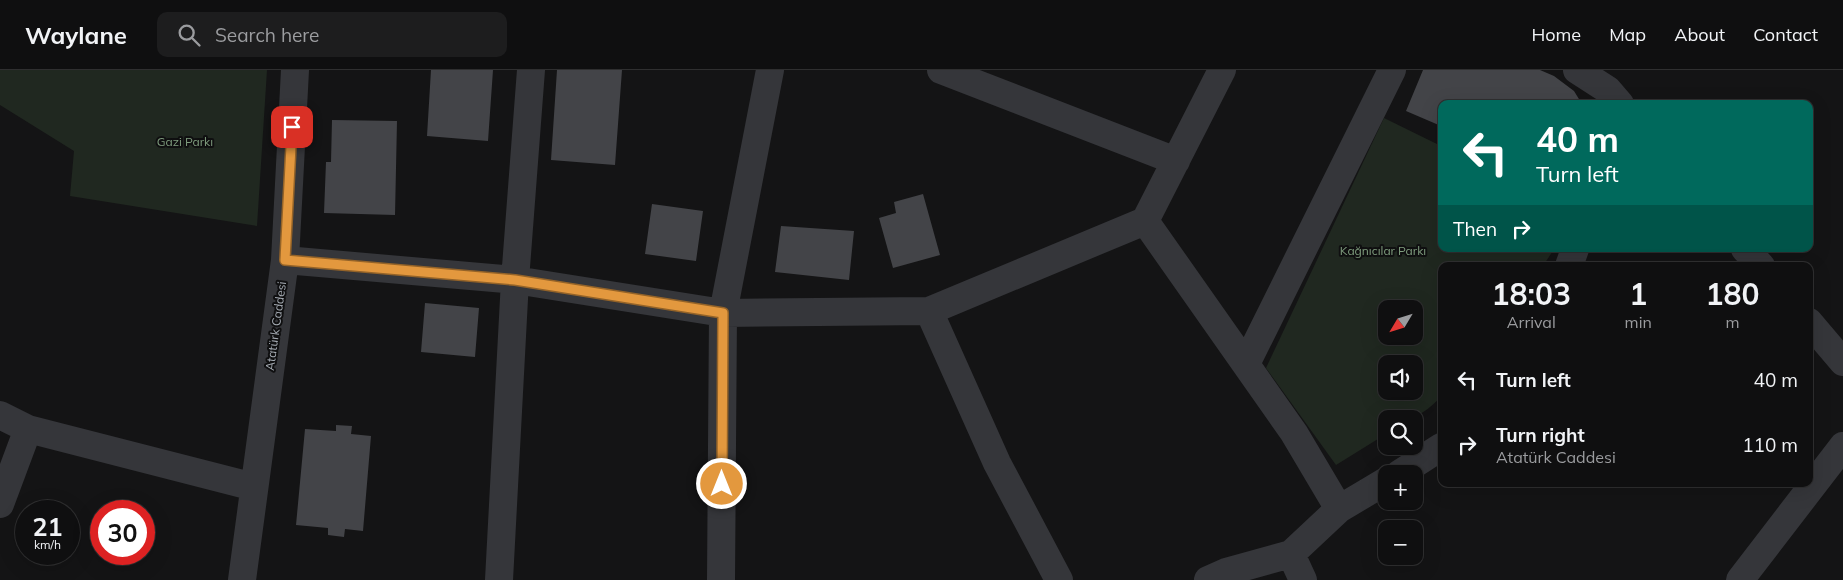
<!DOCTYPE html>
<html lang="en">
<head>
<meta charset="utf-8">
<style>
  :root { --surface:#0f0f10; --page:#1d1d1e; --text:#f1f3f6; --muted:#9b9c9f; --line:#2f2f30 }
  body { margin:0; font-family:Mulish,sans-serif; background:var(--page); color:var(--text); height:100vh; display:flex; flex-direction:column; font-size:19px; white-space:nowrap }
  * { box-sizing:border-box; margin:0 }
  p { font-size:16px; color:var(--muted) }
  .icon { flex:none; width:28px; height:28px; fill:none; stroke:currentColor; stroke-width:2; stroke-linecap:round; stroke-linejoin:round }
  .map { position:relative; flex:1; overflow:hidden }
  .sheet { position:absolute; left:1438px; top:192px; width:375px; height:225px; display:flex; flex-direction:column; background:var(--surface); border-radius:10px; box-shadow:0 5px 20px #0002,0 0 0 1px var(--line) }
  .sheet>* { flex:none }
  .banner { position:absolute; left:1438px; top:30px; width:375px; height:152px; border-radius:10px; box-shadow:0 5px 20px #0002,0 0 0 1px var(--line); background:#00695c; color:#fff; overflow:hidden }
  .needle { width:32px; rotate:232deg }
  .tools { position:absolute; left:1378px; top:230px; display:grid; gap:10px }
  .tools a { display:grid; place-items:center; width:45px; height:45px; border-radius:10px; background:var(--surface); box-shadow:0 5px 20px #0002,0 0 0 1px var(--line); font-size:25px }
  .speed { position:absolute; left:15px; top:430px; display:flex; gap:10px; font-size:25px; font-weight:700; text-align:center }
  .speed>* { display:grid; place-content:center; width:65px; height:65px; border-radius:50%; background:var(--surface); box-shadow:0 5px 20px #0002,0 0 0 1px var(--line); line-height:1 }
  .speed small { font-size:12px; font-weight:400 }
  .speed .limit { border:8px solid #d22; background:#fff; color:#111 }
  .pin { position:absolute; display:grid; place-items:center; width:42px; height:42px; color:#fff; margin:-21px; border-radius:10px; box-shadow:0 2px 8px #0006 }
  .me { position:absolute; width:55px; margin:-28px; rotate:0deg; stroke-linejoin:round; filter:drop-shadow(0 0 4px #0008) }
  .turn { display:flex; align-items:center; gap:18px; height:105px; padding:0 15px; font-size:22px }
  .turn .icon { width:65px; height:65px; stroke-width:2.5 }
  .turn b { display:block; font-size:35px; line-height:42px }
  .then { display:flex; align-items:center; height:48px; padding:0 15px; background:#0003; gap:10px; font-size:19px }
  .eta { display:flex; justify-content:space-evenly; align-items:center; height:85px; text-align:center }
  .eta b { font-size:30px; font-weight:700; line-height:35px }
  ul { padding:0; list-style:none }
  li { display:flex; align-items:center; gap:15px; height:65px; padding:0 15px }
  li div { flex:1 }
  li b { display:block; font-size:19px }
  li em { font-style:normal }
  header { display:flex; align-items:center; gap:30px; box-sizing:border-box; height:70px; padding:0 25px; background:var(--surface); border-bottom:1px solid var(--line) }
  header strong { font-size:24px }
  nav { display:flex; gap:28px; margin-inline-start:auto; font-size:18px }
  .search { width:350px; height:45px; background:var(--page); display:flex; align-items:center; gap:12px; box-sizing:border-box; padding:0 18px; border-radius:10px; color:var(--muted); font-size:19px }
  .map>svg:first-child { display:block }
  .green { fill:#202820; fill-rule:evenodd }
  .building { fill:#434448 }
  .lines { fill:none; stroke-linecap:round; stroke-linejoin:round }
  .street { stroke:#35363a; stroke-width:28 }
  .route-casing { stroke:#946328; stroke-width:12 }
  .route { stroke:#e3983e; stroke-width:9 }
  .labels { text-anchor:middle; stroke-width:4; stroke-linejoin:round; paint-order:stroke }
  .park-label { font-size:12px; fill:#809e7f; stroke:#0f0f10 }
  .street-label { font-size:12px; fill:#a6acb4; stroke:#0f0f10 }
</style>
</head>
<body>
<header>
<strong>Waylane</strong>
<div class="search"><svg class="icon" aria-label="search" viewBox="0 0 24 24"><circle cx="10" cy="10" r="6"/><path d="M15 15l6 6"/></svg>Search here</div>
<nav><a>Home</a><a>Map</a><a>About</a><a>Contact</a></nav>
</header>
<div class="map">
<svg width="1843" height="510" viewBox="0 0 1843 510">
  <rect width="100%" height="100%" fill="#141415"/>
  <path class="green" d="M0,0H267L257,156L70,126L74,81L0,35Z
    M1384,48L1441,76V179H1554L1543,196H1441V327C1420,347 1415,349 1386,349V364L1336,395L1266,298ZM1386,239H1414V266H1386ZM1386,294H1414V321H1386Z"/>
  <path class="building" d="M431,0H493L488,71L427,66Z
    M557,0H622L615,95L551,90Z
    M1423,0H1540L1554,6L1574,21L1582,34H1441V56L1406,41Z
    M332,50L397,51L395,145L324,143L326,92H331Z
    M923,124L940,185L893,198L879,148L896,143L894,132Z
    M652,134L703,141L696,191L645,184Z
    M781,156L854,161L849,210L775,202Z
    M425,233L479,238L475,287L421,282Z
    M336,355L352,356L351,364L371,366L363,461L345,459L344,467L328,465V458L296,455L305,359L336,361Z"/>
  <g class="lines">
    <path class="street" d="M770,0L723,243L929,241L1145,151L1222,0
      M941,0L1176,91
      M1577,0L1608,20L1620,34
      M1145,151L1294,363L1339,439
      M1745,179L1761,196
      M285,190L515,210L723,243L721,510
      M1569,196L1575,179
      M929,241L997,393L1059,510
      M1809,252L1843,292
      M1246,294L1392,0
      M0,345L28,359L254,417
      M1399,404L1441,377
      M0,434L28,359
      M1291,484L1303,510
      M242,510L285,190L295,0
      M499,510L515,210L531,0
      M1208,510L1226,502L1291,484L1339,439L1386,411
      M1740,510L1843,376"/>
  </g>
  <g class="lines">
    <g class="route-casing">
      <path id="route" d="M292,57L285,190L515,210L723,243L722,414"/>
    </g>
    <use href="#route" class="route"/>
  </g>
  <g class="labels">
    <g class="park-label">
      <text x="185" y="76">Gazi Parkı</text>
      <text x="1383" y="185">Kağnıcılar Parkı</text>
    </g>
    <g class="street-label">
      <text transform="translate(276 256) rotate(-82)" y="4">Atatürk Caddesi</text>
    </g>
  </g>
</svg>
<div class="tools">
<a><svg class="needle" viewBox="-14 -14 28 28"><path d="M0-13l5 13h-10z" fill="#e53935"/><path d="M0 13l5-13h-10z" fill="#9b9c9f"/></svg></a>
<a><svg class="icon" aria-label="sound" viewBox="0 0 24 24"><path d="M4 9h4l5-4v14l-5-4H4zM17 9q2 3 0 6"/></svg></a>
<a><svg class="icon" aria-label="search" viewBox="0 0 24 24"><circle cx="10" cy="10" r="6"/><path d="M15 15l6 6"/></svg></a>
<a>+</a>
<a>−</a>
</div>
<div class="speed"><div>21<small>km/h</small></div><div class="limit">30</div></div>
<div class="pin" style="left:292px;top:57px;background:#d93025"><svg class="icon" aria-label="arrive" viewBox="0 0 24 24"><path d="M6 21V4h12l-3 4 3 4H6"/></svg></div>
<svg class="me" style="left:722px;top:414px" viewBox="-20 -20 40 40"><circle r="17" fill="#e3983e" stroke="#fff" stroke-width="3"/><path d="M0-11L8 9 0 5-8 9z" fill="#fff"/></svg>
<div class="banner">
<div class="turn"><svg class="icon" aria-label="left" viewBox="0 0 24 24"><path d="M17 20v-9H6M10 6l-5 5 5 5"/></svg><div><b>40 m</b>Turn left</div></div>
<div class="then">Then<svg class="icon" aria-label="right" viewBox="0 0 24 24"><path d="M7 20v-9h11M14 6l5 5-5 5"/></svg></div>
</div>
<section class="sheet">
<div class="eta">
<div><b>18:03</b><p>Arrival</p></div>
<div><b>1</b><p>min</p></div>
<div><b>180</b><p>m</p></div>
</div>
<ul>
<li><svg class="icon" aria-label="left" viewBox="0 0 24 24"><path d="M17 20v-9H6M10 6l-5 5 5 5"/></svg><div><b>Turn left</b></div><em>40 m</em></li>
<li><svg class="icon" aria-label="right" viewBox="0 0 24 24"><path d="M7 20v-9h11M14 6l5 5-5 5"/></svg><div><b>Turn right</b><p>Atatürk Caddesi</p></div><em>110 m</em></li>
</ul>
</section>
</div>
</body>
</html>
